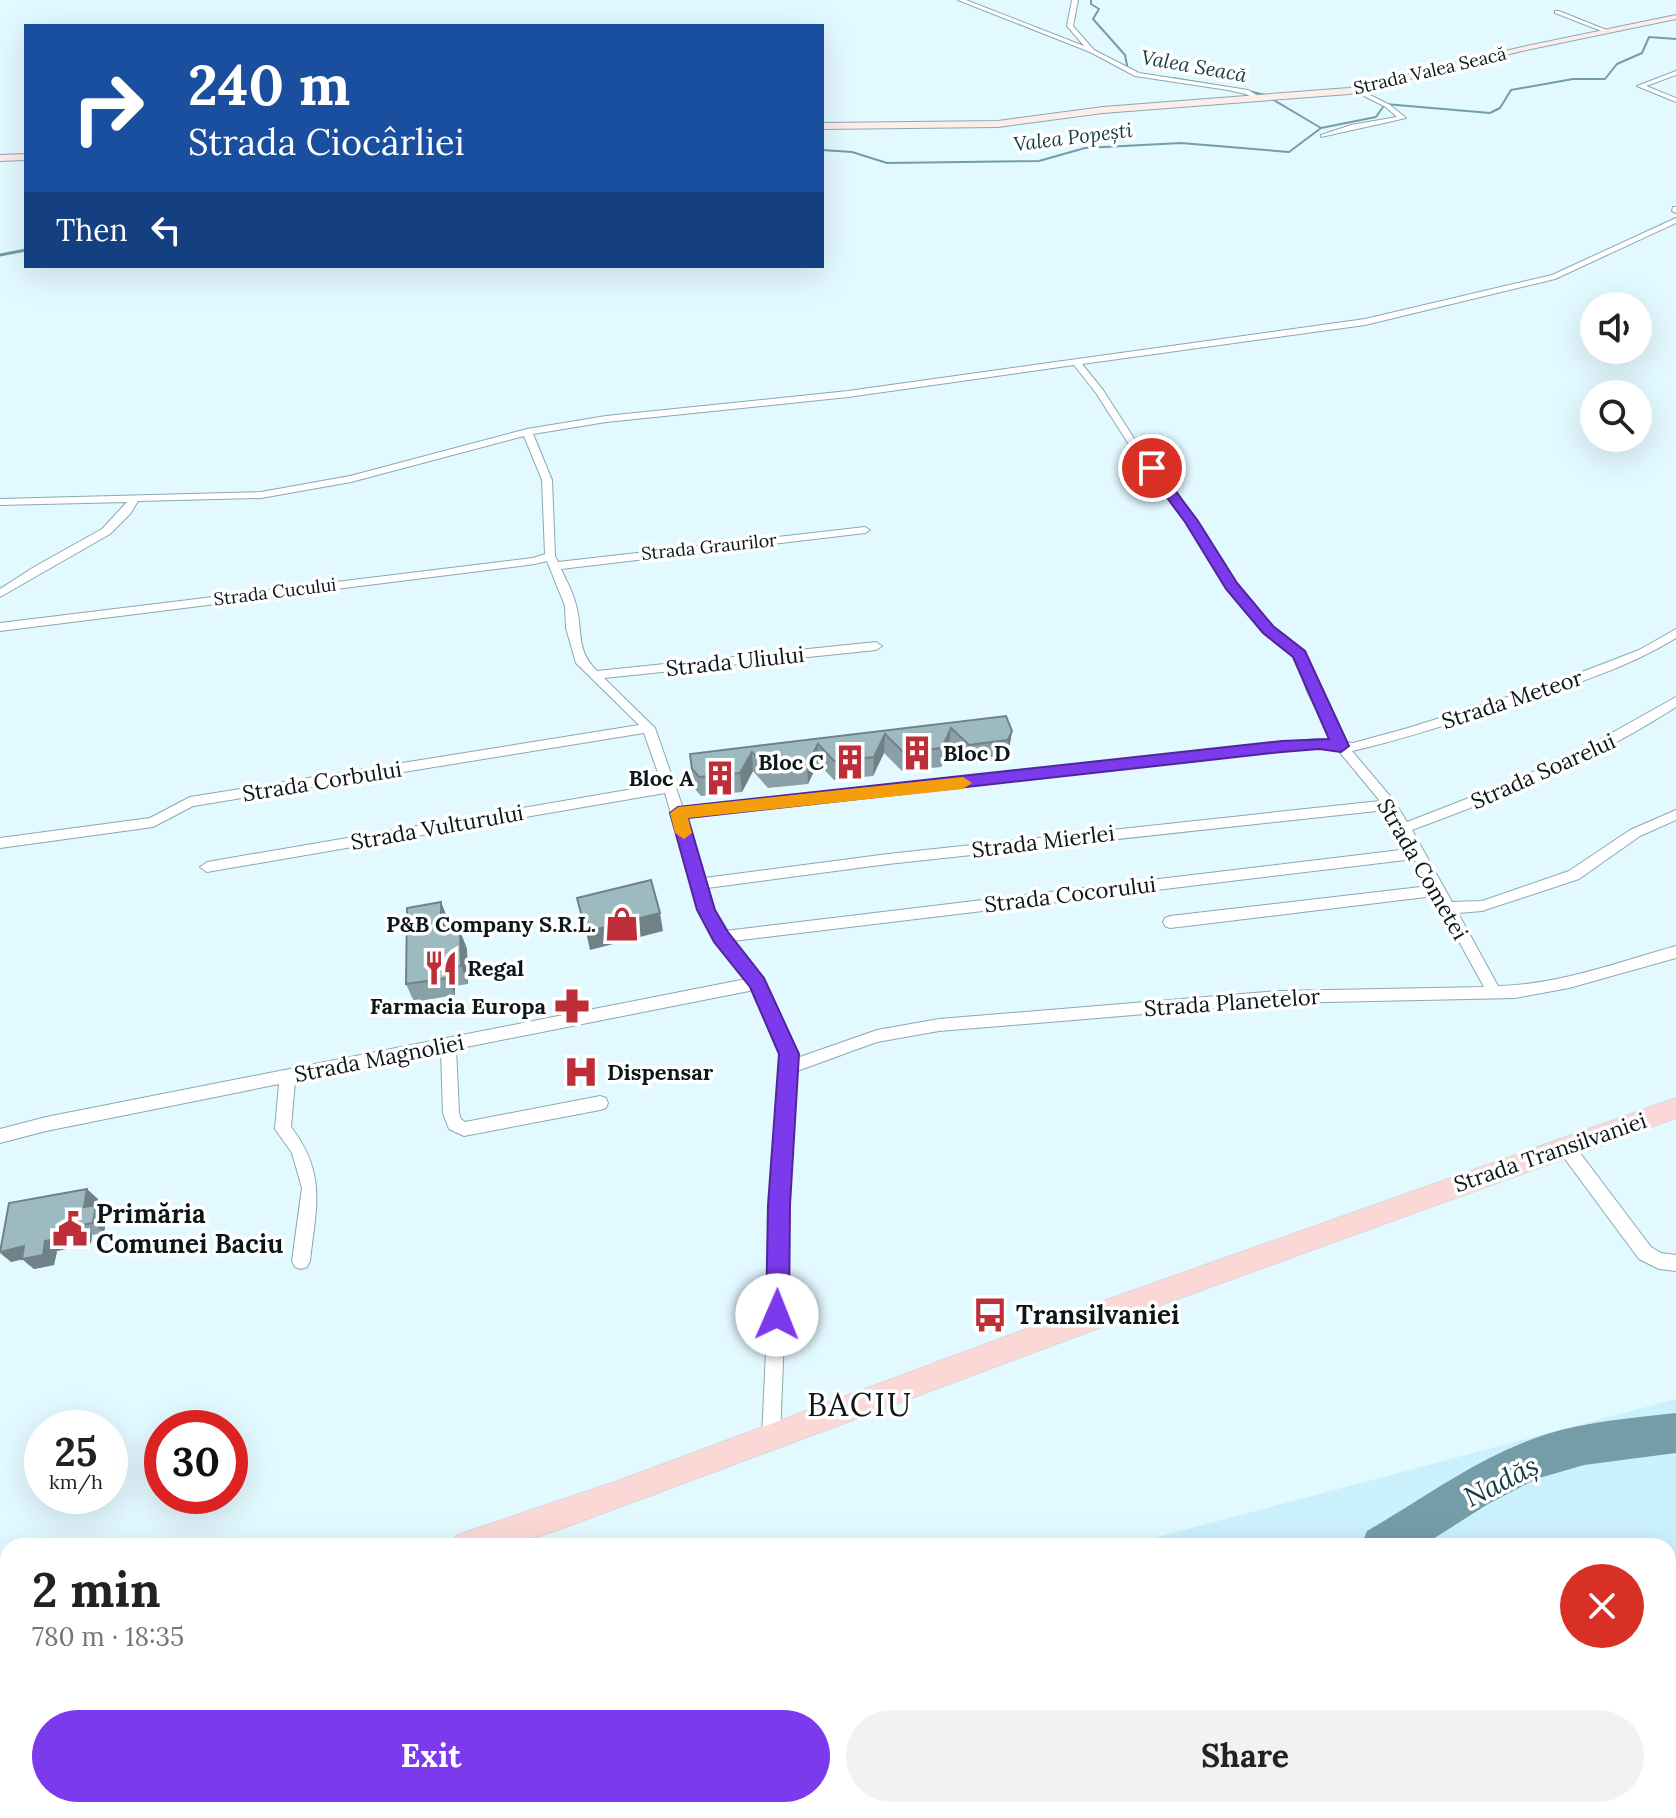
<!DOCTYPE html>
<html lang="en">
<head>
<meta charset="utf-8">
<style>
  :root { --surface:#fff; --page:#f2f2f2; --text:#222; --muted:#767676; --accent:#7c3aed }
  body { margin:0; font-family:Lora,serif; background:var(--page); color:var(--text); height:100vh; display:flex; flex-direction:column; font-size:30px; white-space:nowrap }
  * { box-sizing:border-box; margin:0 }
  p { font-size:26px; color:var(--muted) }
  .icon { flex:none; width:44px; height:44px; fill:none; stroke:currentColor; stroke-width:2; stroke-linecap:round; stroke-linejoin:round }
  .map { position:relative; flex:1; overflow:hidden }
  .side { position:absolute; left:0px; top:1538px; width:1676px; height:280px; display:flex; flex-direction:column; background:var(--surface); border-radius:24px 24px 0 0; box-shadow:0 8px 32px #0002 }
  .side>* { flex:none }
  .guide { position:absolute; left:24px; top:24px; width:800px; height:244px; border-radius:0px; box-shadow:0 8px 32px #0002; background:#1a4fa0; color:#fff; overflow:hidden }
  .fabs { position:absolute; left:1580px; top:292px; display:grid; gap:16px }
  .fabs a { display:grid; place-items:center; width:72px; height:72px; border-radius:50%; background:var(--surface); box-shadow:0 8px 32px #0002; font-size:40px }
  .speed { position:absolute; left:24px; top:1410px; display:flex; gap:16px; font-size:40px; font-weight:700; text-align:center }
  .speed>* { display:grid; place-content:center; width:104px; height:104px; border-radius:50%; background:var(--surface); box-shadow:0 8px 32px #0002; line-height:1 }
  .speed small { font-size:20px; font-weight:400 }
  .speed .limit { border:12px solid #d22; background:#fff; color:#111 }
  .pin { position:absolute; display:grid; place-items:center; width:68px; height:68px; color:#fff; margin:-34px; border:4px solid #fff; border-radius:50%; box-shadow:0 2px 8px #0007 }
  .me { position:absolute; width:88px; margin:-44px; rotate:1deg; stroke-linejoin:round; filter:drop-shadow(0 0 6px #0008) }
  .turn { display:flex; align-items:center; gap:28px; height:168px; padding:0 32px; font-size:36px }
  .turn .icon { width:104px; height:104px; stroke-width:2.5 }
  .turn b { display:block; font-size:56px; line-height:68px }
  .then { display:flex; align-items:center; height:76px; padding:0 32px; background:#0003; gap:16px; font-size:30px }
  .round { display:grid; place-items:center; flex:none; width:84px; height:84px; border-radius:42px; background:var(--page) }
  .head { display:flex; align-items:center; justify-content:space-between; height:136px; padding:0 32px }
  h1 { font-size:48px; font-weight:800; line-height:60px }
  .primary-button { display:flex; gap:16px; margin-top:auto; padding:16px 32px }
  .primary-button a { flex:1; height:92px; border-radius:48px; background:var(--accent); color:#fff; font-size:32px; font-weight:800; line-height:92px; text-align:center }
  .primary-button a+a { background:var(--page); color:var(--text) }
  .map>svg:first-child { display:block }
  .built { fill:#cbf1fc }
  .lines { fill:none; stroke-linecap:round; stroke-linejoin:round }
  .stream-far1 { stroke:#749da8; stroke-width:2 }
  .stream { stroke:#749da8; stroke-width:3 }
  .river { fill:#749da8; fill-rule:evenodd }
  .minor-casing { stroke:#8ca8af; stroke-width:2 }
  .secondary-casing { stroke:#8ca8af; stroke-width:2 }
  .primary-casing { stroke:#d8dada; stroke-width:2 }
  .minor { fill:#fff; fill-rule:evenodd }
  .secondary { fill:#fdecea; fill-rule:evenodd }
  .primary { fill:#fbd8d6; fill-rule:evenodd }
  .wall { fill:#88a0a6 }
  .shaded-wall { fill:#6f8287 }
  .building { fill:#9ebac1; stroke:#6f8287; stroke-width:2 }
  .route { fill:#7c3aed; stroke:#51269a; stroke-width:2 }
  .slow { fill:#f59e0b }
  .labels { text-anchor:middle; stroke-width:7; stroke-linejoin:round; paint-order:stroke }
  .far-street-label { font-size:18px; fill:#0c1719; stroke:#fff }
  .far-water-label { font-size:20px; font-style:italic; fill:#143b44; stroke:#fff }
  .street-label { font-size:22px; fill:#0c1719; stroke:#fff }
  .poi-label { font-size:22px; font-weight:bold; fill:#0c1719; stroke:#fff; text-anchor:end }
  .near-poi-label { font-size:26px; font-weight:bold; fill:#0c1719; stroke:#fff; text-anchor:start }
  .near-water-label { font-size:28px; font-style:italic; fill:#143b44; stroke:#fff }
  .near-quarter-label { font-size:32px; letter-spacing:2px; fill:#0c1719; stroke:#fff }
</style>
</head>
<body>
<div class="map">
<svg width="1676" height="1818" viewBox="0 0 1676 1818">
  <rect width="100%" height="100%" fill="#e2f9ff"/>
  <path class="built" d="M1676,1399V1818H101L131,1810H1668V1546H1124Z"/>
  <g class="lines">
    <path class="stream-far1" d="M1091,0V4L1099,9L1093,19L1125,55L1128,70
      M1173,78L1226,87
      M1244,90L1265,95L1321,128
      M822,150L852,152L887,163L1039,161L1085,148L1181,143L1289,152L1321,128L1376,117L1385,104L1490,113L1500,108L1511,90L1573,79H1605L1617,64L1642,53L1649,37L1676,39"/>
    <path class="stream" d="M0,255L26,250"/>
    <path class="river" d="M1676,1413V1453L1584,1465L1536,1479L1488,1504L1422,1546H1361L1367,1531C1426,1497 1481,1455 1547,1434C1589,1421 1633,1418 1676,1413Z
      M727,1810H790L786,1818H723Z"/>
    <g class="minor-casing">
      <path id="minor" d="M958,0H966L1084,46L1067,26L1072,0H1078L1073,26L1094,50L1139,73L1248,90L1263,99L1258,100L1246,94L1228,90L1135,76L1090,52Z
        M1555,11H1559L1609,31L1604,32L1555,13Z
        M1676,71V75L1646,86L1676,98V102L1637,86Z
        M1356,88L1390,105L1406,118L1321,137V135L1351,125L1397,117L1386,107L1354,91Z
        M1673,207H1676V213L1672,211Z
        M1676,218V223L1555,279L1365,325L1082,364L1103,390L1137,443L1175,489L1235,584L1272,627L1304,652L1319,691L1345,742L1353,743L1408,728L1561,680L1639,650L1676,629V638C1622,671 1560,689 1500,708C1451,723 1402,740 1352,751L1395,802L1407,822L1505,784L1574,754L1676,697V707C1594,760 1504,796 1412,830L1452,902L1482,901L1569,871L1630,830L1676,810V820L1640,836L1579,879L1482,911L1458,913L1498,986C1558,985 1619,962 1676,946V958L1569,988L1515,998L1279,1003L939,1031L877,1042L797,1071L791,1159L780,1437L778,1444L771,1446L764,1444L762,1437L775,1159L782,1067L781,1054L754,990L456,1049L459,1113L461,1119L465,1122L600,1096L606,1098L608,1103L606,1108L600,1110L464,1136L449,1129L443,1113L441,1052L295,1081L291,1127C327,1174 316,1207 310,1261L307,1267L301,1269L295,1267L292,1261L302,1188L292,1153L275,1129L279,1084L46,1131L0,1143V1129L46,1117L746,979L716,941L699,910L665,793L207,872L200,867L207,862L662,784L644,733L193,806L153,827L0,848V838L150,818L190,797L639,725L576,663L566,628L565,606L547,561L535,564L0,631V623L533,558L545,554L542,480L524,436L351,482L261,498L138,501L130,514L110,534L0,597V589L34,567L102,529L127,502L0,505V499L261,492L350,476L527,429L606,416L848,391L1365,319L1552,275ZM1074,365L1096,393L1130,446L1167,492L1227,588L1264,633L1295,657L1307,691L1332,740L1319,739L1282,742L683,808L655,728L604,678L876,650L882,646L876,642L597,671C575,650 583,629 576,605C573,592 566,580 561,569L865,533L870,530L865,527L558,562L555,556L552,480L533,434L606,422L848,397ZM1319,747L1337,749L1380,801L888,854L704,878L686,817ZM1386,810L1409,849L725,931L713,910L707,888L888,864ZM1414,859L1429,886L1170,916L1165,918L1163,922L1165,926L1170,928L1434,896L1484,987L1279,991L939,1019L877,1030L797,1058L763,979L733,941Z
        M1565,1139L1571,1141L1651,1247L1661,1253L1676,1255V1271L1659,1269L1639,1259L1559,1151L1557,1146L1559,1141Z"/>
    </g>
    <g class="secondary-casing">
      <path id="secondary" d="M1676,15V19L1522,51L1349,94L1103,113L998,127L822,129V123L998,121L1103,107L1349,88L1522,47Z
        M26,154V160L0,161V155Z"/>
    </g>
    <g class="primary-casing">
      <path id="primary" d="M1676,1098V1118L1166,1303L566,1527L510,1546H452L456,1536L466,1532L615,1482L1064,1315Z
        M8,1610V1640L0,1641V1611Z"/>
    </g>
    <use href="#minor" class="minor"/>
    <use href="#secondary" class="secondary"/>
    <use href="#primary" class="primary"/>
  </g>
  <path class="wall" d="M1006,716L1012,731L1009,750L1006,759L967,764L949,747L941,767L902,771L884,753L873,776L834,780L818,763L808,784L768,788L753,771L742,792L701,796L694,788L690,754Z
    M441,902L448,920V932L460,931L467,949L468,984L455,986V995L414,1002L406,984Z
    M98,1199L97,1206L107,1216L104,1233L92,1235L91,1243L57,1251L54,1265L34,1269L22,1259L11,1262Z"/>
  <path class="shaded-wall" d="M951,728L949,747L941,767L942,748Z
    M1012,731L1009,750L1006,759L1008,740Z
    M885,734L884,753L873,776L874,757Z
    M818,744V763L808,784L807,765Z
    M752,752L753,771L742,792L740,773Z
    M441,902L448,920V951L441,933Z
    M660,913L663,931L590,950L586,932Z
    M460,931L467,949L468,984L461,966Z
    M448,968L455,986V995L448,978Z
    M87,1189L98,1199L97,1206L107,1216L104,1233L93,1223L84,1207Z
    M81,1225L92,1235L91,1243L57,1251L54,1265L34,1269L22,1259L45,1241Z
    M24,1246L36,1256L11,1262L0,1253Z"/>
  <path class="building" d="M1006,716L1012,731L1008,740L969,745L951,728L942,748L903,752L885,734L874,757L834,761L818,744L807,765L767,769L752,752L740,773L699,777L692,769L690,754Z
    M651,880L660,913L586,932L577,898Z
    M441,902V933L460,931L461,966L448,968V978L406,984L407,908Z
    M87,1189L84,1207L96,1205L93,1223L81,1225L80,1233L45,1241L43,1255L22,1259L24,1246L0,1252L9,1203Z"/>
  <path class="route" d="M1147,465H1156L1198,521L1237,583L1273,626L1305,651L1349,746L1341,752L1319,749L1282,752L688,818L715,910L728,932L764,978L799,1054L790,1205L789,1315L785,1323L777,1326L769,1323L766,1315L768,1205L779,1054L750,987L714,942L697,910L670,813L678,807L1282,741L1329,739L1293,657L1263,633L1226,589L1185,522L1145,468Z"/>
  <path class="slow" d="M963,777L972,783L963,789L688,818L692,833L684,839L675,833L670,813L678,807Z"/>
  <defs>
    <g id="building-bare" transform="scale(2.76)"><path d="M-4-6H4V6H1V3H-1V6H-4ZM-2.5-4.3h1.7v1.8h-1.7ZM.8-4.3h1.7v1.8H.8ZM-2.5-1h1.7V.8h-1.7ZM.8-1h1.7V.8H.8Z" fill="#be2e38" stroke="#fff" stroke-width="2.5" paint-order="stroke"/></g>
    <g id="shop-bare" transform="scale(2.76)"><path d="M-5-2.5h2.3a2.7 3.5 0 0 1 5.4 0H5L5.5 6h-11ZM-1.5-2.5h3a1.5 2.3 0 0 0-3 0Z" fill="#be2e38" stroke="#fff" stroke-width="2.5" paint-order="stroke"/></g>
    <g id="restaurant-bare" transform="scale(2.76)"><path d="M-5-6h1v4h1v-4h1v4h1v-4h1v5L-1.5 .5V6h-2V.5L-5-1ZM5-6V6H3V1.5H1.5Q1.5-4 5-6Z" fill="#be2e38" stroke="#fff" stroke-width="2.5" paint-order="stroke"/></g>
    <g id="pharmacy-bare" transform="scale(2.76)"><path d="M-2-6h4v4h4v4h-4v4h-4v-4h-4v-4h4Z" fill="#be2e38" stroke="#fff" stroke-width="2.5" paint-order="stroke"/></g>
    <g id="hospital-bare" transform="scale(2.76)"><path d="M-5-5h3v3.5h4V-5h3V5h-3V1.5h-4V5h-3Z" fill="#be2e38" stroke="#fff" stroke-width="2.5" paint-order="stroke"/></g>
    <g id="civic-bare" transform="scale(2.76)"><path d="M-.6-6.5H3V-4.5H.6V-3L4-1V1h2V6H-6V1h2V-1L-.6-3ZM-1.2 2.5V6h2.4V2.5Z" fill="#be2e38" stroke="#fff" stroke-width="2.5" paint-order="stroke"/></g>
    <g id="bus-bare" transform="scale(2.76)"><path d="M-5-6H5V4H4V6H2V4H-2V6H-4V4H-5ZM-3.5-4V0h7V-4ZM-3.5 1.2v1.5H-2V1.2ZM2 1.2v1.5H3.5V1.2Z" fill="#be2e38" stroke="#fff" stroke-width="2.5" paint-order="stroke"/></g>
  </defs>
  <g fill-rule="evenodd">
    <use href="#building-bare" x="917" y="753"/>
    <use href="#building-bare" x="850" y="762"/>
    <use href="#building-bare" x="720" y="778"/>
    <use href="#shop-bare" x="622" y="924"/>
    <use href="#restaurant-bare" x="441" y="968"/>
    <use href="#pharmacy-bare" x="572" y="1006"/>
    <use href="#hospital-bare" x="581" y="1072"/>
    <use href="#civic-bare" x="70" y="1229"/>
    <use href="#bus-bare" x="990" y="1315"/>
  </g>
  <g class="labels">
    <g class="far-street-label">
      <text transform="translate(1430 71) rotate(-13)" y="6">Strada Valea Seacă</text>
      <text transform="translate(709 547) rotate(-6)" y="6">Strada Graurilor</text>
      <text transform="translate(275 592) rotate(-7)" y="6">Strada Cucului</text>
    </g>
    <g class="far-water-label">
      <text transform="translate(1194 66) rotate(10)" y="7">Valea Seacă</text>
      <text transform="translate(1073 137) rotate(-7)" y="7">Valea Popești</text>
    </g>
    <g class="street-label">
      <text transform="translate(735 661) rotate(-6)" y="8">Strada Uliului</text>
      <text transform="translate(1512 699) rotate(-18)" y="8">Strada Meteor</text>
      <text transform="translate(1543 771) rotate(-24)" y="8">Strada Soarelui</text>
      <text transform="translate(322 781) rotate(-9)" y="8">Strada Corbului</text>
      <text transform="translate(437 827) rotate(-10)" y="8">Strada Vulturului</text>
      <text transform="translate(1043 841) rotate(-7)" y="8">Strada Mierlei</text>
      <text transform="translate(1423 869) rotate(60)" y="8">Strada Cometei</text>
      <text transform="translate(1070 894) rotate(-7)" y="8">Strada Cocorului</text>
      <text transform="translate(1232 1002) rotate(-4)" y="8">Strada Planetelor</text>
      <text transform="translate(379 1058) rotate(-11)" y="8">Strada Magnoliei</text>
      <text transform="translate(1550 1152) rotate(-19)" y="8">Strada Transilvaniei</text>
    </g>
    <g class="poi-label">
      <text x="943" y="761" text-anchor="start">Bloc D</text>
      <text x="824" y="770">Bloc C</text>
      <text x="694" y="786">Bloc A</text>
      <text x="596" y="932">P&amp;B Company S.R.L.</text>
      <text x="467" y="976" text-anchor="start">Regal</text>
      <text x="546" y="1014">Farmacia Europa</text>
      <text x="607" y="1080" text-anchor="start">Dispensar</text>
    </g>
    <g class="near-poi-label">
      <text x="96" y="1223">Primăria<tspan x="96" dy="30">Comunei Baciu</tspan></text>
      <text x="1016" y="1324">Transilvaniei</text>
    </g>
    <g class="near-water-label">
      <text transform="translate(1501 1481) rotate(-27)" y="10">Nadăș</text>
    </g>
    <g class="near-quarter-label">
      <text x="860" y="1416">BACIU</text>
    </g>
  </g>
</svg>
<div class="fabs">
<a><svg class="icon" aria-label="sound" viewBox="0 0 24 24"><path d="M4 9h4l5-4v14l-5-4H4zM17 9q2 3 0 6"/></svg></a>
<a><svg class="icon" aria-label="search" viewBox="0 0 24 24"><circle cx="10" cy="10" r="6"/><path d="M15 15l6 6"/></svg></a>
</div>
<div class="speed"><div>25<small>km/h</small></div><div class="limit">30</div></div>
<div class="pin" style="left:1152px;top:468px;background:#d93025"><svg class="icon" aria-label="arrive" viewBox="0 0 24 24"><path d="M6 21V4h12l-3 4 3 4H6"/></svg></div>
<svg class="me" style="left:777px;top:1315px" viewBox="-20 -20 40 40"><circle r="19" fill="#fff"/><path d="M0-13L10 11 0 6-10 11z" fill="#7c3aed"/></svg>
<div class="guide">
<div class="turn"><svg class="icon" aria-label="right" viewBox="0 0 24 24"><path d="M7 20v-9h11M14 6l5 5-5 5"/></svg><div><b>240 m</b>Strada Ciocârliei</div></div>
<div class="then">Then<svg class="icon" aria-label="left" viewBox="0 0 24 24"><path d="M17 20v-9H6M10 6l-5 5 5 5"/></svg></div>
</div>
<section class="side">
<div class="head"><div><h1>2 min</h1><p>780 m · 18:35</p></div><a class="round" style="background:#d93025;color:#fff"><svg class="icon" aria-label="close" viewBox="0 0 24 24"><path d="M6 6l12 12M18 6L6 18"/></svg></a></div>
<div class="primary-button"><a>Exit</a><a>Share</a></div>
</section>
</div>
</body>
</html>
